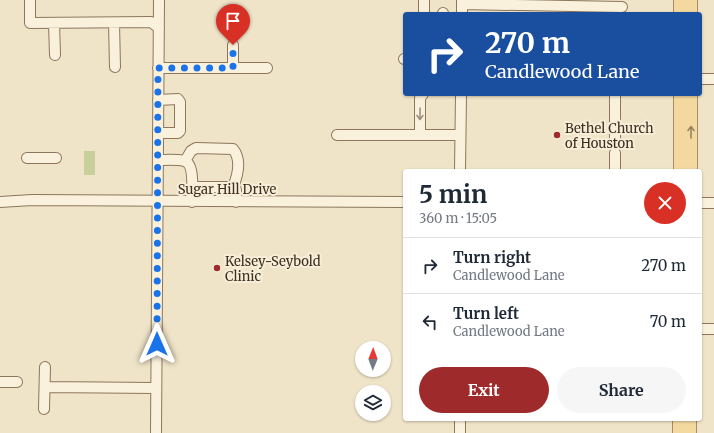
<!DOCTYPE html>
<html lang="en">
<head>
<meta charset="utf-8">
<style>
  :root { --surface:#fff; --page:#f6f6f7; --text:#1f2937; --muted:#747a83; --line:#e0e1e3; --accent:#9e2a2b }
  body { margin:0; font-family:Merriweather,serif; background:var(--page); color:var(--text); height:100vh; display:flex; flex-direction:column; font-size:15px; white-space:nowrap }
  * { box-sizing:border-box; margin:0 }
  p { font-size:13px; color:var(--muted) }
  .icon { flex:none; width:22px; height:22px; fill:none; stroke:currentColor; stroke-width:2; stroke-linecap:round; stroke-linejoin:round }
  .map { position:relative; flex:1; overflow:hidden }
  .sheet { position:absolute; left:403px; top:169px; width:299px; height:252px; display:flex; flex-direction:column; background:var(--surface); border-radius:4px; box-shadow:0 1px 3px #0004 }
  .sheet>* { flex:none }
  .hud { position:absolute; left:403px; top:12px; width:299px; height:84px; border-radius:4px; box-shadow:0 1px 3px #0004; background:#1a4fa0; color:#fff; overflow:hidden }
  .needle { width:26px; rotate:1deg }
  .controls { position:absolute; left:355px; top:341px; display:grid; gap:8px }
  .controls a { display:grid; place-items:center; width:36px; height:36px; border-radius:50%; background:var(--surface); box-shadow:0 1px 3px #0004; font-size:20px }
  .pin { position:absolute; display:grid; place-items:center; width:34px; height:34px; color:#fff; margin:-41px -17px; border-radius:50% 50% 50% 0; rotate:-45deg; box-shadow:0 0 4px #0007 }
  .pin .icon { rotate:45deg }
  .me { position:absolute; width:44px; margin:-22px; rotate:0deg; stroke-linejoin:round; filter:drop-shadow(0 0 3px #0008) }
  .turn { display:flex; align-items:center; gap:14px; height:84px; padding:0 16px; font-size:18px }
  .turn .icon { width:52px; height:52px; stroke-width:2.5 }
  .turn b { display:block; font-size:28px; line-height:34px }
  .round { display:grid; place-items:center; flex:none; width:42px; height:42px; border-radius:21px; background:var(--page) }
  .head { display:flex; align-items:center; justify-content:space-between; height:68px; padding:0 16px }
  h1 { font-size:24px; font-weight:700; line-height:30px }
  .primary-button { display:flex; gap:8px; margin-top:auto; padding:8px 16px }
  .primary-button a { flex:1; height:46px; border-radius:24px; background:var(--accent); color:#fff; font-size:16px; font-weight:700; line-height:46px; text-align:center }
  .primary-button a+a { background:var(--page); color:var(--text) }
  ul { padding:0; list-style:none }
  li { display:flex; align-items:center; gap:12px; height:56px; padding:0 16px; border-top:1px solid var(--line) }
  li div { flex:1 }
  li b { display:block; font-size:15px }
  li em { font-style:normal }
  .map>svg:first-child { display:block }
  .green { fill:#c9cf9b }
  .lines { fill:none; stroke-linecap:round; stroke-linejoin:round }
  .minor-casing { stroke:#8d765c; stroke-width:12 }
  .major-casing { stroke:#5b4430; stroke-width:14 }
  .minor { stroke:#faf1dc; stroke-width:10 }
  .major { stroke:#f3d9a0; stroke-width:13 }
  .oneway { stroke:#9c907e }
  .oneway2 { stroke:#988460 }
  .route { stroke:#1a73e8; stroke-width:7; stroke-dasharray:0 12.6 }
  .poi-dot { fill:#9e2a2b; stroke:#f7eed8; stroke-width:1.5 }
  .labels { text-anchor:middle; stroke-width:4; stroke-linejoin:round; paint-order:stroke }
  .poi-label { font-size:13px; fill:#3d2e20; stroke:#f7eed8; text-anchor:start }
  .street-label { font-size:13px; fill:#3d2e20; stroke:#f7eed8 }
</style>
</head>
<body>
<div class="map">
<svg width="714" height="433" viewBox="0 0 714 433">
  <rect width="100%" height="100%" fill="#f0e4c8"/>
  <path class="green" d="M84,151H95V175H84Z"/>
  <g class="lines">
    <g class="minor-casing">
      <path id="minor" d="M30,0V23L151,22L159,28
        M462,4L622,7
        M424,14V0
        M443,14V13
        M462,14V0
        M54,23L55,55
        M114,23L115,67
        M404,59H405
        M158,68H267
        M233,68V45
        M700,79H714
        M615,94V147
        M158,100L178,99L180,102V131L178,133H158
        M337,135H460
        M420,135V98L423,94
        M27,158H56
        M158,160C166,160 176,159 184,161C195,163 192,192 192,202
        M185,161L191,151L196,148L233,149C242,160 238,175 233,187
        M460,171L461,94
        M615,171V153
        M192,187H233L236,190V202
        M0,202L32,200L405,202
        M700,203H714
        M700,329H714
        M0,382H17
        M45,387L156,388
        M44,409L45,367
        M156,433L159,0
        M460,433V419"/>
    </g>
    <g class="major-casing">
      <path id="major" d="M680,0V14
        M691,14V0
        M680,94V171
        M691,171V94
        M690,419V433
        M679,433V419"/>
    </g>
    <use href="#minor" class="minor"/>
    <use href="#major" class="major"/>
  </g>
  <defs><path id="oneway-shaft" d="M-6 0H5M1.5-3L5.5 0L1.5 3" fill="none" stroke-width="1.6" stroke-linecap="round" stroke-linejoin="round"/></defs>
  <use class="oneway" href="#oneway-shaft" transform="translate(420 114) rotate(91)"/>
  <use class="oneway2" href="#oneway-shaft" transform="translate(691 132) rotate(-90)"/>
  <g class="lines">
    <path class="route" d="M157,344L158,68H233V45"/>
  </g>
  <g class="poi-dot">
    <circle cx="557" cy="135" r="4"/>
    <circle cx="217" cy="268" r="4"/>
  </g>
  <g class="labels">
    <g class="poi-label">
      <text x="565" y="133">Bethel Church<tspan x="565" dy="15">of Houston</tspan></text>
      <text x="225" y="266">Kelsey-Seybold<tspan x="225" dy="15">Clinic</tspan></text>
    </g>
    <g class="street-label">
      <text x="227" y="194">Sugar Hill Drive</text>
    </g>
  </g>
</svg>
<div class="controls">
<a><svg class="needle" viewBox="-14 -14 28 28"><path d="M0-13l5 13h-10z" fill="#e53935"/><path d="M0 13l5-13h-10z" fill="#747a83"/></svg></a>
<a><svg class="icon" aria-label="layers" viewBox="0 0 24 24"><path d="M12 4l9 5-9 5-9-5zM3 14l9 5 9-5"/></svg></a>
</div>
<div class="pin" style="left:233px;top:45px;background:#d93025"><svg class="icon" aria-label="arrive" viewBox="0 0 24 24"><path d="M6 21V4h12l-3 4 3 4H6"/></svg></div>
<svg class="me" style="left:157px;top:344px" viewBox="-20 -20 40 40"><path d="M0-17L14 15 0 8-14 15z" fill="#1a73e8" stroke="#fff" stroke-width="4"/></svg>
<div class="hud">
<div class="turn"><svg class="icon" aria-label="right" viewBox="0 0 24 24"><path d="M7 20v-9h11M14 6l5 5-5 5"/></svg><div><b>270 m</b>Candlewood Lane</div></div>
</div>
<section class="sheet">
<div class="head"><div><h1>5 min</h1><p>360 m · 15:05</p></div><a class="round" style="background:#d93025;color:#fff"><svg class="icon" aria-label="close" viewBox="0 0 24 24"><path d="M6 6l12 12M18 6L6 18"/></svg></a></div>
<ul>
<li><svg class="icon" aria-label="right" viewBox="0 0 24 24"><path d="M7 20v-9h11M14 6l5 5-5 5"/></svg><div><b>Turn right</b><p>Candlewood Lane</p></div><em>270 m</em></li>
<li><svg class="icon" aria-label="left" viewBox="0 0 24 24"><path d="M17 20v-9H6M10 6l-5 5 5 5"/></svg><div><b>Turn left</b><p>Candlewood Lane</p></div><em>70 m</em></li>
</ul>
<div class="primary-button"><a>Exit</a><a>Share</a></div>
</section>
</div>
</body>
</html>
